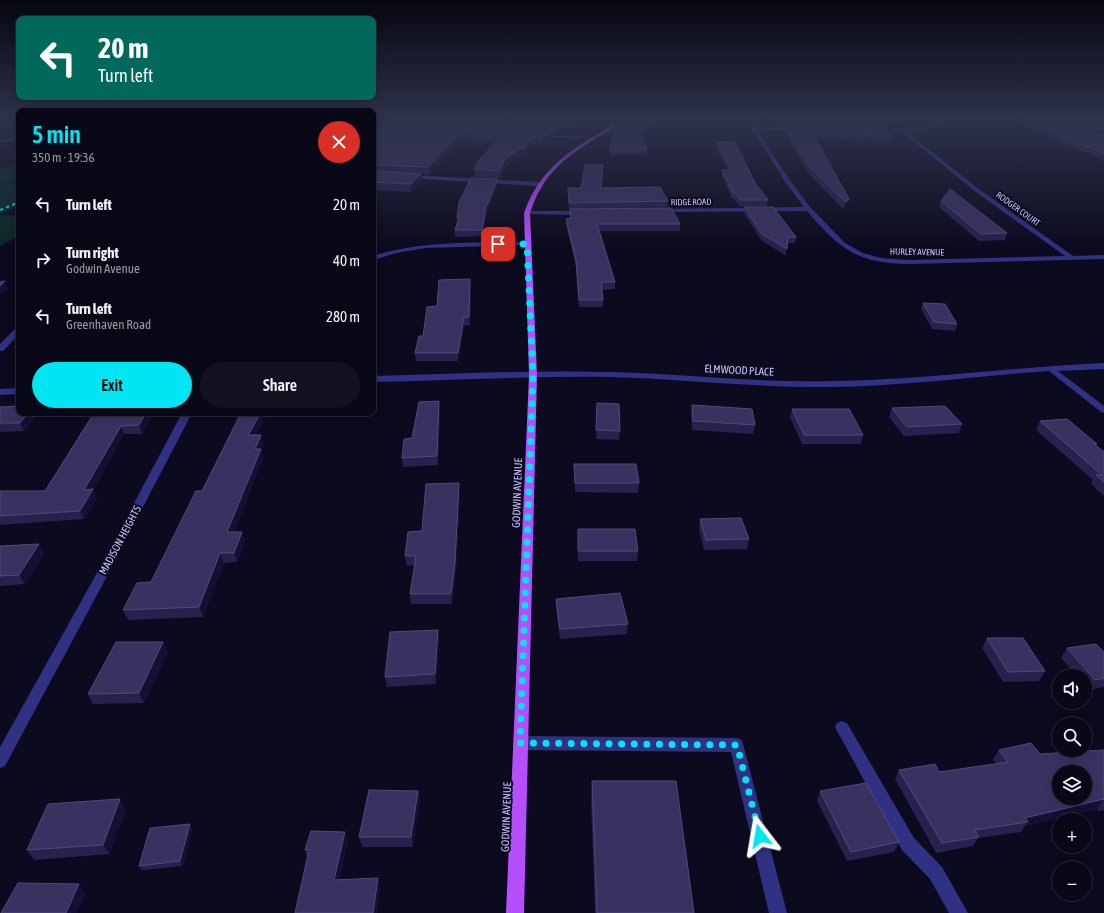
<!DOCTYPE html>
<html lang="en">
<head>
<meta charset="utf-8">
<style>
  :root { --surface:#090816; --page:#12111f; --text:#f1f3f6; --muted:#999aa1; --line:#292935; --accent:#00e5f2 }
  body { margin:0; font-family:"Asap Condensed",sans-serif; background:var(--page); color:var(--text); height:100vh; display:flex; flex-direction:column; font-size:15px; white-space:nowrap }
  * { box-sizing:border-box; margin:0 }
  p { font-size:13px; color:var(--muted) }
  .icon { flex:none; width:22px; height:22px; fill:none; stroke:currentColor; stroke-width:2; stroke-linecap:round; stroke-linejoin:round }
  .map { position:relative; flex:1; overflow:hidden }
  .panel { position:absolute; left:16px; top:108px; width:360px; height:308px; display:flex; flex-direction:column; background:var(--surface); border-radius:8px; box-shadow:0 2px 10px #0003,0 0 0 1px var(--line) }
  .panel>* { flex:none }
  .hud { position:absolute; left:16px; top:16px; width:360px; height:84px; border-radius:8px; box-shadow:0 2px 10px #0003,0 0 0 1px var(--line); background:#00695c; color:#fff; overflow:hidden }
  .fabs { position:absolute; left:1052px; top:669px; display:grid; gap:8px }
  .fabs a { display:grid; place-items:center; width:40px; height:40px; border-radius:50%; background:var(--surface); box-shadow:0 2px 10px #0003,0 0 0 1px var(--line); font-size:20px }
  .pin { position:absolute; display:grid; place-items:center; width:34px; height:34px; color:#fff; margin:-17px; border-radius:8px; box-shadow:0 2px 6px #0006 }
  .me { position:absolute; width:44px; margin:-22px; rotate:346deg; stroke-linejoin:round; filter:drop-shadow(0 0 3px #0008) }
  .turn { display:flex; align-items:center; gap:14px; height:84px; padding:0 16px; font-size:18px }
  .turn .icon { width:52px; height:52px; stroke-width:2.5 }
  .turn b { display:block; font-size:28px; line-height:34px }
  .round { display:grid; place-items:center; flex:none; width:42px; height:42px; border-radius:21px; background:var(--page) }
  .headline { display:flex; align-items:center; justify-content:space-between; height:68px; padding:0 16px }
  h1 { font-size:24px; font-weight:600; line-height:30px; color:var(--accent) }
  .cta { display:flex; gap:8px; margin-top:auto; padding:8px 16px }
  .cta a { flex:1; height:46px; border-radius:24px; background:var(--accent); color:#111; font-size:16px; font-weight:600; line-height:46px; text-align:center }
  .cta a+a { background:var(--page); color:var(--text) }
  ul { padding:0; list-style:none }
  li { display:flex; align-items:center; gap:12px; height:56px; padding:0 16px }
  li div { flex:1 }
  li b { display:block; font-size:15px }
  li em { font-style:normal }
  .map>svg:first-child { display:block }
  .green { fill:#0c2926 }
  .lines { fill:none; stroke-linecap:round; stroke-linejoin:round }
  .stream { fill:#041b3d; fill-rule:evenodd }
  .minor { fill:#303182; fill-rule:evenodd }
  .major { fill:#b44eff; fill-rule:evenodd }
  .rail { stroke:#00e5f2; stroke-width:2; stroke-dasharray:3.5 3; stroke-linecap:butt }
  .wall { fill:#27214e }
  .shaded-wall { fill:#151033 }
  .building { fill:#393261; stroke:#504a7a; fill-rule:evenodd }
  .route { stroke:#00e5f2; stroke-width:7; stroke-dasharray:0 12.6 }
  .labels { text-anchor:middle; stroke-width:4; stroke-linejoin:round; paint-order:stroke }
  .far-street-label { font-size:9px; fill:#cbc7ff; stroke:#0c0a1e }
  .street-label { font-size:11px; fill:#cbc7ff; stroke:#0c0a1e }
</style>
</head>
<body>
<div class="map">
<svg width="1104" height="913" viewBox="0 0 1104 913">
  <rect width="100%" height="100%" fill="#0c0a1e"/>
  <path class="green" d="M19,164V206L0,214V168Z
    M0,215L19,216V235L0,246Z"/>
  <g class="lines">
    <path class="stream" d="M18,178H19V180L0,187V185Z"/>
    <path class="minor" d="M746,119H750L756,128H798L796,130H757L789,179L810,207L845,243L863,253L881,258L908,260L1065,256L976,192L902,132L870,130L872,129C886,129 924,133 934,123C936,122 936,120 938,119L940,120L938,125L921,131L907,132L980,190L1073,256L1104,255V259L908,264C856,263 840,249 807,211L659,212L658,211L661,209L804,207L784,180Z
      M539,135L595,137L597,138L595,139L537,137Z
      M19,136V138L0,143V141Z
      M409,175L538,182L541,184L538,186L407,178V176Z
      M527,211H583L586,213L583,215L525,214V212Z
      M527,242L530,244L529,245L426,248L396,253L373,260V256C423,240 475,243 527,242Z
      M16,328H19V334L3,351H0V344Z
      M1104,363V369L1058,371L1104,406V413L1101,412L1049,371C976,376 904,386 832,387C758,388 685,379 611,377C532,376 452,380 373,382V376C453,374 532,370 612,372C686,374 759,383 832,381C923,380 1013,367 1104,363Z
      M19,388V394L0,395V389Z
      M182,413H192L105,580L5,766L0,768V747L93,580Z
      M842,721L847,723L914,838L942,867L968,913H949L930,879L902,850L835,727L837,723Z
      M520,736L737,738L742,740L787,913H769L731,752L520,750L515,748L513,743L515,738Z"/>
    <path class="major" d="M622,119H626C618,126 607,132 598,137C564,158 543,174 530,213L537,375L524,913H506L529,375L524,213C542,162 579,146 622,119Z"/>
    <path class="rail" d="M0,210L19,202"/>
  </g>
  <path class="wall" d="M373,119H514L509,130H512V128L530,119H586L571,128L558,126L555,134H552V139L542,145L532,144L525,155L518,157L505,167L501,178L475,177L474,169L497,142L460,140L429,175L422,174V181L411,192L373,190Z
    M623,119H663L643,133H640L647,150V155H610V150Z
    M773,119H903L902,122L879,123L878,128L891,136L890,142L816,139L848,206L843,209L810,175L802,163L784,132L785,127H781L778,121H775Z
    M1012,119H1104V161L1087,152H1084L1052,138Z
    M716,142L755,183L768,200L767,206H739L734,199H732L722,176V170H728L715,147Z
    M603,171L601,188L668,201L667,207L569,209L568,188H581Z
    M498,185L487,213L482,236L455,237V230L457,222V218Z
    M941,201L1007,233L1005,240L979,241L939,207Z
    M744,207L796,237L795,243H787L786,256L761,240L744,213Z
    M570,209L680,224V231H599L615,282V289L602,290L603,300V307H579L576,267L566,225V219L570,218Z
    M471,286L470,325H464L458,361H416L415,353L437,306Z
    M923,303L957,324L955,331L932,329L921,309Z
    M597,403L620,431L619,440L596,439Z
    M692,405L755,425L753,434L692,430L691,414Z
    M0,407L19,413H37L38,414L24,431L0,432Z
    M892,408L962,424L959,433L904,436L889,417Z
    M792,409L863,435L861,444H802L790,417Z
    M440,410L438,465L403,467L402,458L412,438Z
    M94,413H153V414L142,434H124L93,490L97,498L84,519L0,525V491H45Z
    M268,413L255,435H261L263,444L261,449L263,458L234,532L245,541L237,562L224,563L203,617L128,620L123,610L151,582L202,491Z
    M1040,421L1097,444L1096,445L1104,452V496L1091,484L1093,480L1036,430Z
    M574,464L639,483L638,493L575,492Z
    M460,492L456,572L452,604H411L410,594L415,565L407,566L405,556L422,531Z
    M700,519L749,539L747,549L704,550L699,529Z
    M578,529L638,551L637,561H578Z
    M39,544L44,554L24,584L0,586V546Z
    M556,599L628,624L627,634L560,639L556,608Z
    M987,638L1045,671L1039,681L1003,682L982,648Z
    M439,640L436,684L387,687L385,677Z
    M163,642L168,652L144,703L93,704L88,694Z
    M1067,648L1104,652V687L1089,690L1085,685V676H1077L1061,658Z
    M999,750L1040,754L1104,750V810L1098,811L1097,809L1025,826L1021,832L978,838L973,846L936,853L895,779L899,770L939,772L997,764L993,760Z
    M592,781L694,913H595L591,800Z
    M418,791L420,801L413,847H362L359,837Z
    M820,791L899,842L894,852L847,861L817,801Z
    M126,809L109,854L34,860L27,850Z
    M192,829L183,866L142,870L139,866Z
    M348,841L339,879L380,887L377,913L307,857L305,850Z"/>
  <path class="shaded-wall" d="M511,119H514L508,132V125Z
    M579,119H586L571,128V123Z
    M658,119H663L643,133L644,128Z
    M558,122V126L555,134V129Z
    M552,132V139L542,145V138Z
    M460,133V140L429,175L428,167Z
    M532,137V144L525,155L518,157L505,167L501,178L500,171L505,159Z
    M421,174L422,181L411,192V184Z
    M498,179V185L487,213L482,236V230L486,207Z
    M849,199L848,206L843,209L845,202Z
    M470,279L471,286L470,325L469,317Z
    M5,281L8,289L0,296V286Z
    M464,317V325L458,361V353Z
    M439,401L440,410L438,465L437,456Z
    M28,413H37L38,414L24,431L20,423Z
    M146,413H153V414L142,434L139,425Z
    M261,413H268L250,444L248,435Z
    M121,426L124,434L93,490L97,498L84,519L80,511L84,490Z
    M261,435L263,444L261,449L263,458L230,542L227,532L255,449Z
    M459,483L460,492L456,572L452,604L451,594Z
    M242,532L245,541L237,562L234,553Z
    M39,544L44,554L24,584L19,575Z
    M220,553L224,563L203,617L199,607Z
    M438,630L439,640L436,684L435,674Z
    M163,642L168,652L144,703L139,693Z
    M418,791L420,801L413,847L411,837Z
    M120,799L126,809L109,854L103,845Z
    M1104,799L1097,809L1025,826L1028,822L1025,818Z
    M190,824L192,829L183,866L180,861Z
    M345,832L348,841L337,888L334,880Z
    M378,878L380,887L377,913H373Z
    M79,884L86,893L77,913H66Z"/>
  <path class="building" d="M373,119H511L508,125L373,120Z
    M530,119H579L571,123L558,122L555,129L512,128Z
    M623,119H658L644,128H638L647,150H610L615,124Z
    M780,119H876L879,123L782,122Z
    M1023,119H1061L1104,136V154L1089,147H1086L1054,133Z
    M1073,119H1104V131Z
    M373,125L506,130L504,135L508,130L552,132L542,138L532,137L525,148L518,150L505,159L500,171L474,169L479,160L503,135L460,133L428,167L373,165Z
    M785,127L884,128L891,136L813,134L849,199L845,202L812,169L803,157Z
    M716,142H735L755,183L768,200H740L735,193H733L722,170H732Z
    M585,165H603L601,188L660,187L668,201L569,203L568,188H581Z
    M373,171L421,174L411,184L373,182Z
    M471,178L498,179L486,207L482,230H455L459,218H457L459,202Z
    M950,189L1007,233L981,234L941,201Z
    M744,207H773L796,237H788L787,249L762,234Z
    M671,208L680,224H597L615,282H601L603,300H579L576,260L566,219L571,218L570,209Z
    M470,279L469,317H464L458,353H415L419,336H423L427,307L437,306L439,280Z
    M5,281L0,286V282Z
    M923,303L945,304L957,324L934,322Z
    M439,401L437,456L402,458L404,439L412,438L419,402Z
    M597,403L619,404L620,431L596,430Z
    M692,405L752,409L755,425L693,421Z
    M19,406V413H28L20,423H0V407Z
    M945,406L962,424L907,427L892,408Z
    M792,409H849L863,435H804Z
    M94,413H146L139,425L121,426L84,490L93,489L80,511L0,516V491H45Z
    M241,413H261L248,435H261L255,449H261L227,532H242L234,553H220L199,607L123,610L137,583L151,582L196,491H202Z
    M1067,419L1097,444H1094L1104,452V482L1096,475H1102L1040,421Z
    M574,464H636L639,483H575Z
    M459,483L455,563L451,594H410L416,556H405L408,532L422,531L426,484Z
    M741,518L749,539L706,540L700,519Z
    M578,529H635L638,551H578Z
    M39,544L19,575L0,576V546Z
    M620,593L628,624L560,629L556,599Z
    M438,630L435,674L385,677L390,632Z
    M987,638H1023L1045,671L1008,672Z
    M116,642H163L139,693L88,694Z
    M1096,644L1104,652V678L1095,680L1067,648Z
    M1031,743L1040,754L1104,750V800V799L1025,818L1028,822L975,830L979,837L942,843L899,770L935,764L939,772L1008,762L999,750ZM1059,772H1085V798H1059Z
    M592,781H676L694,913H597Z
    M866,783L899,842L851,852L820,791Z
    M369,790L418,791L411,837H359Z
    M120,799L103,845L27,850L48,804Z
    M190,824L180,861L139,866L150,828Z
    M311,831L345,832L334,880L378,878L373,913H295L309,850H305Z
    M18,883L79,884L66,913H1Z"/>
  <linearGradient id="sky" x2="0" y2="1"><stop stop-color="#070610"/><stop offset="0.48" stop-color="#2e334c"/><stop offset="1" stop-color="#2e334c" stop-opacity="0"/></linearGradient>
  <rect width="1104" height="247" fill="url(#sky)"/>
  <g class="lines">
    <path class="route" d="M498,244H527L533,375L520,743L737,745L760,836"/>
  </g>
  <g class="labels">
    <g class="far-street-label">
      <text transform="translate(691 202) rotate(-1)" y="3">RIDGE ROAD</text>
      <text transform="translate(1018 209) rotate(36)" y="3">RODGER COURT</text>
      <text transform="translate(917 252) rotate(1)" y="3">HURLEY AVENUE</text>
    </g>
    <g class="street-label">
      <text transform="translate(739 370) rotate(3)" y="4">ELMWOOD PLACE</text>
      <text transform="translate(517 493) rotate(-88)" y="4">GODWIN AVENUE</text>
      <text transform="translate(120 540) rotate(-62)" y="4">MADISON HEIGHTS</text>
      <text transform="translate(506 817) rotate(-88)" y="4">GODWIN AVENUE</text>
    </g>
  </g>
</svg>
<div class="fabs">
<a><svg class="icon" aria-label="sound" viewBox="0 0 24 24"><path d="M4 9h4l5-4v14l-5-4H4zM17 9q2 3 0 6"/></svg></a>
<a><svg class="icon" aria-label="search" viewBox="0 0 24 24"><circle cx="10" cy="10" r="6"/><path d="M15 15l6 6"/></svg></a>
<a><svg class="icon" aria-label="layers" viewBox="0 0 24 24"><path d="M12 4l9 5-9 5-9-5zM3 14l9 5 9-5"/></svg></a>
<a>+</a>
<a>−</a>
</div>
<div class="pin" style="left:498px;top:244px;background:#d93025"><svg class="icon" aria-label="arrive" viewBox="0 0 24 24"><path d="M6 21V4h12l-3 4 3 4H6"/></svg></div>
<svg class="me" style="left:760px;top:836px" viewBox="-20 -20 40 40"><path d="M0-17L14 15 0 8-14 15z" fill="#00e5f2" stroke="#fff" stroke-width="4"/></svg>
<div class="hud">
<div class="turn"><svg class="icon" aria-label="left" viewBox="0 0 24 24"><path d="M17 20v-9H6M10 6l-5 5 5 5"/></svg><div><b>20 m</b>Turn left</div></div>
</div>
<section class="panel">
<div class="headline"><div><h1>5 min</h1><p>350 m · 19:36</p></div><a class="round" style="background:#d93025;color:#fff"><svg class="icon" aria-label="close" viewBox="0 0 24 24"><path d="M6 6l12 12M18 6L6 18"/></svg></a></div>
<ul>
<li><svg class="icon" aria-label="left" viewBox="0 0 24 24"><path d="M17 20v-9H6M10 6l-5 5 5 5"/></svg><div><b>Turn left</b></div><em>20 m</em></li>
<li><svg class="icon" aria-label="right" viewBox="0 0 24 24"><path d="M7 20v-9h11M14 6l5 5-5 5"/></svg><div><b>Turn right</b><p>Godwin Avenue</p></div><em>40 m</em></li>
<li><svg class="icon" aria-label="left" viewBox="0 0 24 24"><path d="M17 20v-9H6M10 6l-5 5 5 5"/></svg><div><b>Turn left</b><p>Greenhaven Road</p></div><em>280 m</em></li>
</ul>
<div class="cta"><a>Exit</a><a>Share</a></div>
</section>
</div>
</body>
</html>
